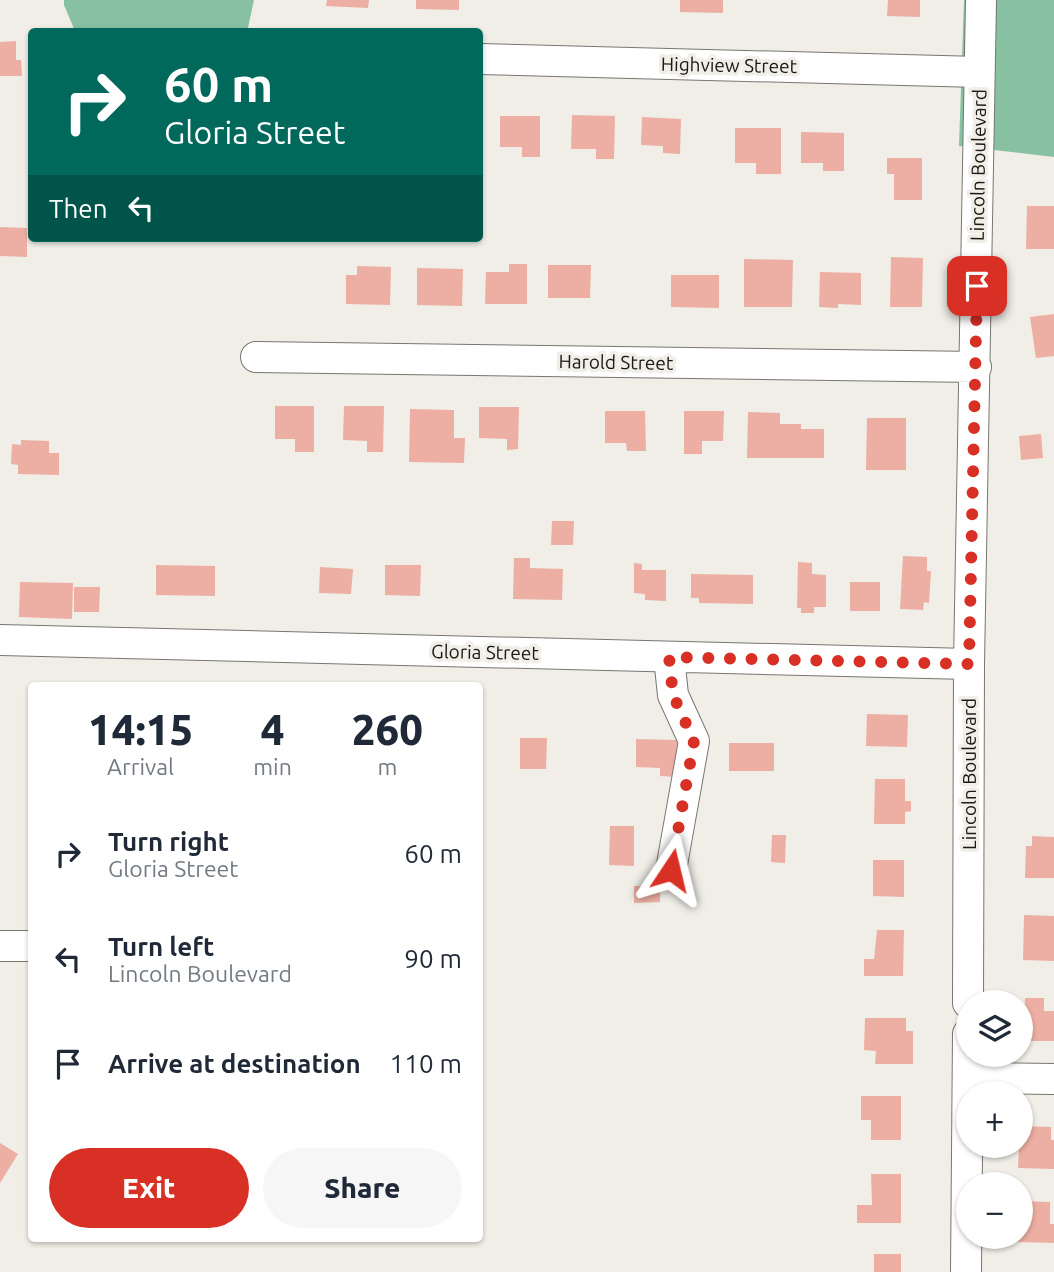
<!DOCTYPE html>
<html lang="en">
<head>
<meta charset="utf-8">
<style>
  :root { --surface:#fff; --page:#f6f6f7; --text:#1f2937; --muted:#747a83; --accent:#d93025 }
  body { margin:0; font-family:Ubuntu,sans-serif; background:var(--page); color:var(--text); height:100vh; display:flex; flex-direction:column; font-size:26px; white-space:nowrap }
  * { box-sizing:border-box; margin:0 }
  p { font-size:23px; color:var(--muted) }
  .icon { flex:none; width:38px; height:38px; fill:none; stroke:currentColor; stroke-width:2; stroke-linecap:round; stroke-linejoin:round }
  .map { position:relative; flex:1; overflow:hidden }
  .details { position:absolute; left:28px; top:682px; width:455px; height:560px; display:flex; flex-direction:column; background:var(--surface); border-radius:7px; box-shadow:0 2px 5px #0004 }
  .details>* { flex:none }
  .banner { position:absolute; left:28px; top:28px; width:455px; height:214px; border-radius:7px; box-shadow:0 2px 5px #0004; background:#00695c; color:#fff; overflow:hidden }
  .buttons { position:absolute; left:956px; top:990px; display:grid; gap:14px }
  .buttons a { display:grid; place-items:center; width:77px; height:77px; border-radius:50%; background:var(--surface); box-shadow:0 2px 5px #0004; font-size:35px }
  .pin { position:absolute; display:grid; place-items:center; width:60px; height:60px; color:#fff; margin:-30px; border-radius:14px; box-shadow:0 4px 10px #0006 }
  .me { position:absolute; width:77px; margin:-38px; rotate:10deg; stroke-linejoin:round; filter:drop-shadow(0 0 5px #0008) }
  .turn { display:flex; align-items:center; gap:24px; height:147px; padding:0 21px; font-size:32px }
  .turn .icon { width:91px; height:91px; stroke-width:2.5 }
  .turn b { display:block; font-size:49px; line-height:60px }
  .then { display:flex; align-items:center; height:66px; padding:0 21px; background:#0003; gap:14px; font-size:26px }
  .eta { display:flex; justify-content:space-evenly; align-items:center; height:119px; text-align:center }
  .eta b { font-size:42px; font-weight:800; line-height:49px }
  .action { display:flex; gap:14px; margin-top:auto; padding:14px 21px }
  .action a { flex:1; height:80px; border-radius:42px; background:var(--accent); color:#fff; font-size:28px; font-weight:800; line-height:80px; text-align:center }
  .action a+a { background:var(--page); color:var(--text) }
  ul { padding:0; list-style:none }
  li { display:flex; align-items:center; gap:21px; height:105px; padding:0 21px }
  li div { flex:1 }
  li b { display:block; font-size:26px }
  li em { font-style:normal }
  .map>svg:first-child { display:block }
  .forest { fill:#87c1a2 }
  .building { fill:#edafa3 }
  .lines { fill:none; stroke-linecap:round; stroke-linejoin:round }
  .minor-casing { stroke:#787670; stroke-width:32 }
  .minor { stroke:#fff; stroke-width:30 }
  .route { stroke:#d93025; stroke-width:12; stroke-dasharray:0 21.6 }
  .labels { text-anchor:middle; stroke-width:7; stroke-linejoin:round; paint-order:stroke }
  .street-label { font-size:19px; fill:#191916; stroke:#f0eee7 }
</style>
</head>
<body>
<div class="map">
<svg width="1054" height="1272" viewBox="0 0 1054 1272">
  <rect width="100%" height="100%" fill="#f0eee7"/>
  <path class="forest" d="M64,0H254L247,32L75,31L64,5Z
    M964,0H1054V157L959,146Z"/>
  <path class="building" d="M327,0H369L368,8L326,6Z
    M416,0H459V10L416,9Z
    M680,0H723V13L680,12Z
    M888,0H920V17L887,16Z
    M16,41V60H21L22,76H0V42Z
    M572,115L615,116L614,159H596V149H571Z
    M500,116H540V157H522V147H500Z
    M642,117L681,119L680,154L663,153V146L641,145Z
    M735,128H781V174H756V163H735Z
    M801,132L844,133V171H823V163H801Z
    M887,158H922V200H894V174H887Z
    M1027,206H1054V249H1026Z
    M0,227L27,228V257L0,256Z
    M891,257L923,258L922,307H890Z
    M744,259L793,260L792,307H744Z
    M509,264H527V304H485L486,272H509Z
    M548,265H591L590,298H548Z
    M357,266L391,267L390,305L346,304V275H357Z
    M417,268L463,269L462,306L417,305Z
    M820,272L861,273V305L838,304V308L819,307Z
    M671,275H719V308L671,307Z
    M1054,314V356L1036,358L1030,317Z
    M275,406H314V452H295V439H275Z
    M344,406H384L383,452H367V441L343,440Z
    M479,407H519L518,449L507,450V439L479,438Z
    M410,409L454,410V438H465L464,463L409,462Z
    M605,411H645L646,451H627L626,443H605Z
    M684,411H724L723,441H702V454H684Z
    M748,412L780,413V424H801V429H824V458H747Z
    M867,418H906V470H866Z
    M1041,434L1043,458L1021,460L1019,436Z
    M21,440L49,441V453H59V475L18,474V465L11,464L12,444L21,445Z
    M552,521H574L573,545H551Z
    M903,556L927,557V571H931L929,603L924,602L923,610L900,609Z
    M514,558H530V568L563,569L562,600L513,599Z
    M798,562L812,563V574L826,575V607H814V613H801V608H797Z
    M634,563L642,564V570H666V601L645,600V594L634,593Z
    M156,565L215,566V596L156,595Z
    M385,565H421L420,596L385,595Z
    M320,567L353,569L351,594L319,593Z
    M691,574L753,575V604L699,603V598H691Z
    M20,582L73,583L72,619L19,617Z
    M850,582H880V611H850Z
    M74,587H100L99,612H74Z
    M867,714L908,715L907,747L866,746Z
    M520,738H547L546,769H520Z
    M636,739L677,740L676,777L660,776V768L636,767Z
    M729,743H774V771H729Z
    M875,779H905V801H911V811L905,812V824H874Z
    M610,826H634V866L609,865Z
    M772,835H786L785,863L771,862Z
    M1032,836L1054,837V878H1025L1026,846H1032Z
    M873,860H904V897L873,896Z
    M634,886H660V902L634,903Z
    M1024,915L1054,916V961L1023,960Z
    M877,930H904L903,976H864V959H874Z
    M1025,998H1044V1011H1054V1041H1024Z
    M865,1018H906V1031H913V1064H875L876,1051L864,1050Z
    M861,1096H901V1140H871V1120H861Z
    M1020,1126L1051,1127V1140H1054V1169L1018,1168Z
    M0,1143L18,1154L0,1183Z
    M871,1174H901V1223H857V1205H872Z
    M1020,1201L1050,1202V1224H1054V1243L1018,1242V1237H1020Z
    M874,1254H901V1272H874Z"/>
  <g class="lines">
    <g class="minor-casing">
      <path id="minor" d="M480,59L979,72
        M256,357L976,367
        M0,640L969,664
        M669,657L673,695L694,741L671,870
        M0,946H32
        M968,1003L969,664L981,0
        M968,1078L1054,1079
        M966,1272L968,1034"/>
    </g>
    <use href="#minor" class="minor"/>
  </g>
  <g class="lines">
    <path class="route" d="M671,870L694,741L673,695L669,657L969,664L977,286"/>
  </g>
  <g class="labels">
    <g class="street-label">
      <text transform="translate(729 65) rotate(1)" y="7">Highview Street</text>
      <text transform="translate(978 165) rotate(-89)" y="7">Lincoln Boulevard</text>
      <text transform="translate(616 362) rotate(1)" y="7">Harold Street</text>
      <text transform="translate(485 652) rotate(1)" y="7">Gloria Street</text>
      <text transform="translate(969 774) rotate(-90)" y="7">Lincoln Boulevard</text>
    </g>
  </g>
</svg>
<div class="buttons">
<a><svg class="icon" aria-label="layers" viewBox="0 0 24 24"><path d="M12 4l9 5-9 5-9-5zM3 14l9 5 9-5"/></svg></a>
<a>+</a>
<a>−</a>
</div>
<div class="pin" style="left:977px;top:286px;background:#d93025"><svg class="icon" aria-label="arrive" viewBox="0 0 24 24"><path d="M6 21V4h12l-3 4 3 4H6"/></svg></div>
<svg class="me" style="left:671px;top:870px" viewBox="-20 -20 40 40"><path d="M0-17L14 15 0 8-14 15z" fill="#d93025" stroke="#fff" stroke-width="4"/></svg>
<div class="banner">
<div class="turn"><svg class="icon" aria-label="right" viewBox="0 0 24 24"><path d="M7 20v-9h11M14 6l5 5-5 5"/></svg><div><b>60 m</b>Gloria Street</div></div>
<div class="then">Then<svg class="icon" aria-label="left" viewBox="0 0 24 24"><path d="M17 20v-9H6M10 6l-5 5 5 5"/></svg></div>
</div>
<section class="details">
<div class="eta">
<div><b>14:15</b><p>Arrival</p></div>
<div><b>4</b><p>min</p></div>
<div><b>260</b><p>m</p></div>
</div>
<ul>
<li><svg class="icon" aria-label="right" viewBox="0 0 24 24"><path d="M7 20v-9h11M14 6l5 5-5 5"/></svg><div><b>Turn right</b><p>Gloria Street</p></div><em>60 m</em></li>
<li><svg class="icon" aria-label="left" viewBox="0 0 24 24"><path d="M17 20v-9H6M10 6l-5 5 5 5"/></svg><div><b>Turn left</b><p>Lincoln Boulevard</p></div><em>90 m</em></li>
<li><svg class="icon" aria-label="arrive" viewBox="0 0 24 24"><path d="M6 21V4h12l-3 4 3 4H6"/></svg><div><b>Arrive at destination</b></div><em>110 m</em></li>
</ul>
<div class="action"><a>Exit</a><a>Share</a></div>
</section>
</div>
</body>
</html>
